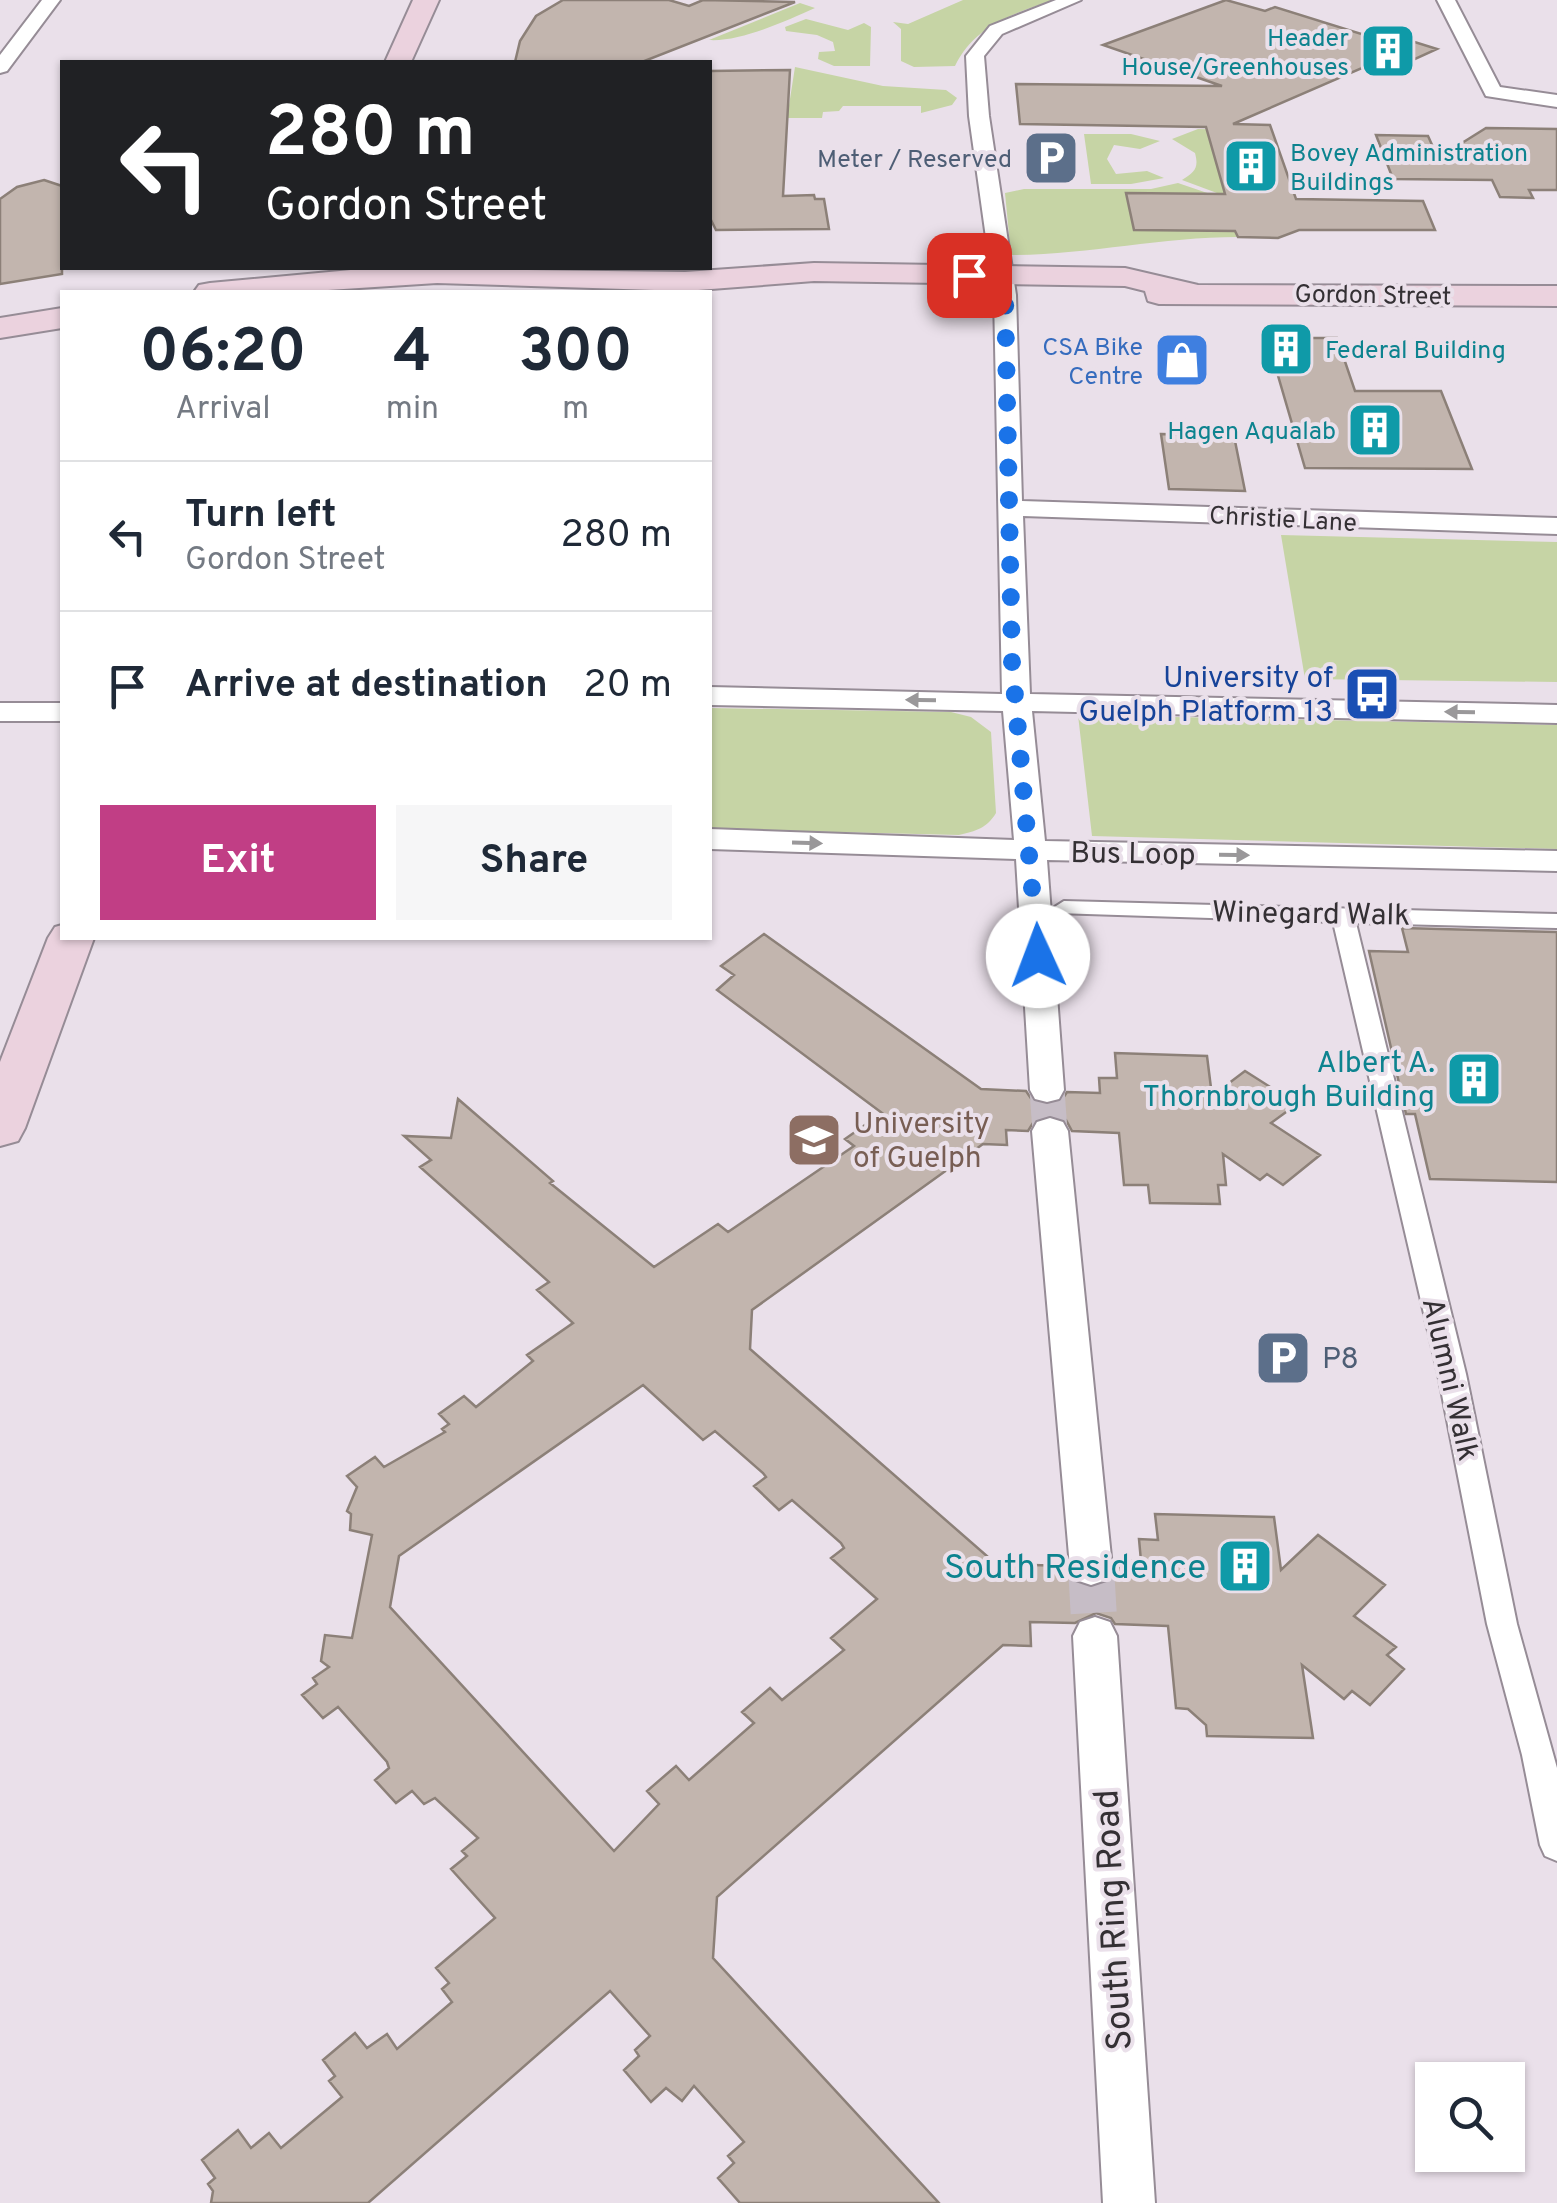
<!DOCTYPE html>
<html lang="en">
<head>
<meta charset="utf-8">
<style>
  :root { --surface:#fff; --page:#f6f6f7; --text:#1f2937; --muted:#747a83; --line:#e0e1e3; --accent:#c13e85 }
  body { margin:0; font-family:Overpass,sans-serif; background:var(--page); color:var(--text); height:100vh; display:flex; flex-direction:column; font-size:38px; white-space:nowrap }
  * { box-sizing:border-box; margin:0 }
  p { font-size:32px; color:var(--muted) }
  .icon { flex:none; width:55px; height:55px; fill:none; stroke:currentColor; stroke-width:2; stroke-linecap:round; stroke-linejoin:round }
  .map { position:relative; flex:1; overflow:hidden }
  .details { position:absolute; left:60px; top:290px; width:652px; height:650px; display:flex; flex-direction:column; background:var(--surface); border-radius:0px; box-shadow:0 2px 8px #0004 }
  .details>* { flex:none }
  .hud { position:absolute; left:60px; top:60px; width:652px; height:210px; border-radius:0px; box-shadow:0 2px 8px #0004; background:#202124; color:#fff; overflow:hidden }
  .buttons { position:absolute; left:1415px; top:2062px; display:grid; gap:20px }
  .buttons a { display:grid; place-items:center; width:110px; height:110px; border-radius:0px; background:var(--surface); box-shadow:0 2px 8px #0004; font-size:50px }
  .pin { position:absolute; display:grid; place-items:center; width:85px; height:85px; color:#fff; margin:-42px; border-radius:20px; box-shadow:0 5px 15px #0006 }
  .me { position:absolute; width:110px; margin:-55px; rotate:358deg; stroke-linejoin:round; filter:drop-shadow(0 0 8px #0008) }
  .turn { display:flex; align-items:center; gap:35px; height:210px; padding:0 40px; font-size:45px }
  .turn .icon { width:130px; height:130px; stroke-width:2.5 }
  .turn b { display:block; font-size:70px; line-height:85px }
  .eta { display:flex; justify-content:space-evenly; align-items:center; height:170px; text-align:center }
  .eta b { font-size:60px; font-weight:700; line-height:70px }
  .button { display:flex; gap:20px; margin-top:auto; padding:20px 40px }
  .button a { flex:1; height:115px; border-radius:0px; background:var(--accent); color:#fff; font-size:40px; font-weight:700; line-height:115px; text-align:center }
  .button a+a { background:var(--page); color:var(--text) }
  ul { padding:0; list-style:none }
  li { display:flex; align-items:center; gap:30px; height:150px; padding:0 40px; border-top:2px solid var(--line) }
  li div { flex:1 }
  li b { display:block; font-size:38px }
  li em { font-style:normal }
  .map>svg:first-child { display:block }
  .green { fill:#c6d4a5 }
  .building { fill:#c2b5ae; stroke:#8c8078; stroke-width:2.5; fill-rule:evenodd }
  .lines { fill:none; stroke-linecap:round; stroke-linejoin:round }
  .minor-tunnel-far1 { stroke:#c6bdc6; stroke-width:35; stroke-dasharray:35 18; stroke-linecap:butt }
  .minor-tunnel { stroke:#c6bdc6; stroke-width:46; stroke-dasharray:46 22; stroke-linecap:butt }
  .pedestrian-casing { stroke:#968c96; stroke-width:4 }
  .minor-casing { stroke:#968c96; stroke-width:4 }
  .secondary-casing { stroke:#968c96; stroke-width:4 }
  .pedestrian { fill:#fff; fill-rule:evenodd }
  .minor { fill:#fff; fill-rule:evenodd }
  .secondary { fill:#ebd2de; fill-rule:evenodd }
  .oneway { fill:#9a989a }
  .route { stroke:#1a73e8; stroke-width:18; stroke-dasharray:0 32.4 }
  .labels { text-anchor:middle; stroke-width:8; stroke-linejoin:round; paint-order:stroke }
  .far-culture-label { font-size:25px; fill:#0d838f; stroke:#eae0ea; text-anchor:end }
  .far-service-label { font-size:25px; fill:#4e5e75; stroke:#eae0ea; text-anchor:end }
  .far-street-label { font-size:25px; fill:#343034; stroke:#eae0ea }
  .far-shop-label { font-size:25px; fill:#366cbe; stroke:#eae0ea; text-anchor:end }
  .transit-label { font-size:30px; fill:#164399; stroke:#eae0ea; text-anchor:end }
  .street-label { font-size:30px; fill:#343034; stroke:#eae0ea }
  .culture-label { font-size:30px; fill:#0d838f; stroke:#eae0ea; text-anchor:end }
  .education-label { font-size:30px; fill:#785e54; stroke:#eae0ea; text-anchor:start }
  .service-label { font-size:30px; fill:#4e5e75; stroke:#eae0ea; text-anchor:start }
  .near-culture-label { font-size:35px; fill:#0d838f; stroke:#eae0ea; text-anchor:end }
  .near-street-label { font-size:35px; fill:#343034; stroke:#eae0ea }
</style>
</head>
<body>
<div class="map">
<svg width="1557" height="2203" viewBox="0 0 1557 2203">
  <rect width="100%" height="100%" fill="#eae0ea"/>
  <path class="green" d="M963,0H1054C1014,13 974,26 955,66L914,67L901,61V29L893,22L908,24Z
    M800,3L815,8C786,21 740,42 709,40Z
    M806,19L848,30L864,23L871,27L870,66H834L818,59L819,52L835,51L833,42L817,35L786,31L785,27Z
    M795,67L883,86L946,90L957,98L952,105L921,113V106H843L839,111L823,112L822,118H787Z
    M1198,129L1238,130L1209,137L1225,196L1182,180C1195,172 1199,168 1195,153L1172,139Z
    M1084,134H1131L1160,141L1140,149L1114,145L1107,159L1116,174L1147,171L1164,178L1131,184H1091Z
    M1178,183L1219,197L1127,194L1134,230L1211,231L1229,216L1238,237C1161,237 1087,255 1011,255L1005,193L1024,189H1151Z
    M1281,535L1557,542V682L1305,679Z
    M710,708L951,712L971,717L991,732L996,813C987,828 976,831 959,835L710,829Z
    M1078,715L1557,725V849L1092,836Z"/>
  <path class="building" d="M563,0H669L689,6L703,0L795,2L642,62H515L520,41L536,16Z
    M1226,0L1265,11L1275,7L1374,38L1386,33L1437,49L1391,70L1371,64L1233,124L1270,125L1296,199L1423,201L1435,230H1299L1278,238L1238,237L1235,231L1134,230L1126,193L1225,194L1206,127L1020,124L1016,84L1222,86L1103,45Z
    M790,70L783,196L814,195L815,199H824L829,229L716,230L710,218V71Z
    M1486,128L1557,129V190H1529L1533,198L1500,197L1492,180L1393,179L1376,135L1428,136L1438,158Z
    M44,180L62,186V274L0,284V199L17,187Z
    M1267,338H1337L1355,391H1441L1472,469L1305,468Z
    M1161,434L1234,436L1245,491L1169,489Z
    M1402,928L1557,932V1182L1430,1179L1415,1114H1406L1369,951L1408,952Z
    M764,934L981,1089L1026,1091L1034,1103L1048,1106L1060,1103L1067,1092L1100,1093L1099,1078H1117L1115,1053L1207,1056L1212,1096L1245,1071L1297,1104L1271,1123L1320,1155L1283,1185L1267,1174L1260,1180L1223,1154L1226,1185H1218L1220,1204L1150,1203L1148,1185H1124L1119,1133L1072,1131L1066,1120L1051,1114L1036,1118L1028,1131L1006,1130L1007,1145L983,1144L752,1310L750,1349L996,1564L1066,1566L1075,1584L1092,1589L1109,1582L1116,1567L1131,1568V1561H1141L1139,1539L1158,1540L1155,1514L1274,1517L1281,1570L1318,1535L1385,1585L1354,1616L1396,1647L1387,1655L1404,1669L1370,1705L1352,1691L1344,1699L1302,1665L1313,1738L1207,1736L1206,1725L1188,1709L1176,1708L1168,1626L1115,1624L1111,1618L1096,1613L1075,1623L1030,1622L1031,1646L1003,1645L717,1897L713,1958L939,2203H740L718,2178L734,2163L728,2156L744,2142L694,2086L682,2101L666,2088L651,2102L624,2070L639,2056L635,2050L650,2036L610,1991L368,2203H211L213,2191L208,2184L215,2178L202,2160L238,2130L251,2148L269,2133L281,2148L342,2097L329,2081L335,2076L323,2060L355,2033L367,2048L387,2034L397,2049L452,2002L442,1989L449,1983L436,1968L495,1918L451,1869L467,1856L462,1851L478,1838L435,1798L424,1804L412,1791L396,1803L375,1780L389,1768L387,1762L338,1707L323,1718L302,1695L317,1684L313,1678L329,1667L321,1661L325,1635L352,1638L372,1535L350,1530L351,1514L347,1511L357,1487L347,1476L375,1457L384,1467L445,1432L442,1429L449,1424L439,1414L464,1396L476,1407L533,1361L527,1355L573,1323L537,1290L549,1282L420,1167L431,1160L404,1136L451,1138L458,1099L553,1181L550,1183L654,1267L718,1224L728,1232L854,1146L845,1139L882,1113L717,990L734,975L721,966ZM643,1385L703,1440L715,1431L763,1473L766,1477L754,1486L779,1510L792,1500L841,1543L844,1548L831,1558L877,1599L831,1638L844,1650L782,1700L770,1688L742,1712L754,1723L689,1780L676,1766L647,1791L659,1804L614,1851L390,1607L399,1556Z"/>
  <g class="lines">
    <path class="minor-tunnel-far1" d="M1047,1090L1050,1131"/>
    <path class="minor-tunnel" d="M1091,1567L1095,1636"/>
    <g class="pedestrian-casing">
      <path id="pedestrian" d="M1064,901L1557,914V928L1356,923L1466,1374L1517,1624L1557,1768V1861L1545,1856L1540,1845L1522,1755L1487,1624L1438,1374L1333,922L1056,913L1053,908Z"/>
    </g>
    <g class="minor-casing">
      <path id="minor" d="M42,0H60L7,71L0,73V55Z
        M1056,0H1081L1002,34L984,56L989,116L1016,295L1022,501L1557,518V534L1023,516L1030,694L1557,705V723L1032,711L1045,841L1557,851V871L1047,860L1064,1090L1059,1099L1047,1102L1035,1099L1030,1090L1016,859L710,849V829L1014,840L1003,711L710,705V687L1002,694L994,295L969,116L966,56L990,26Z
        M1437,0H1455L1500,87L1557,95V107L1486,96Z
        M0,703H62V721H0Z
        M1050,1118L1063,1122L1068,1131L1112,1567L1106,1580L1091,1585L1076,1580L1070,1567L1032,1131L1037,1122Z
        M1095,1617L1110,1622L1117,1636L1155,2203H1103L1073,1636L1080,1622Z"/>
    </g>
    <g class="secondary-casing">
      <path id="secondary" d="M413,0H439L411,62H385Z
        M814,263L1125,268L1198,285L1557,286V306L1159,304L1148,301L1145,291L1125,286L814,281L685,291L437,283L297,292H194L199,285L210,283L372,268L685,272Z
        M62,308V328L0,338V318Z
        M62,925V938H94L25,1128L18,1141L0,1146V1062L48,938L55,927Z"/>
    </g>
    <use href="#pedestrian" class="pedestrian"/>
    <use href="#minor" class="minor"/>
    <use href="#secondary" class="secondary"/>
  </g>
  <defs><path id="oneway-solid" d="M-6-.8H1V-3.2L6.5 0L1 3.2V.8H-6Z" transform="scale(2.5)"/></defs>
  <g class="oneway">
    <use href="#oneway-solid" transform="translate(921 700) rotate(-179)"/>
    <use href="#oneway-solid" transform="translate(1460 712) rotate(-179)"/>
    <use href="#oneway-solid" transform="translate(807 843) rotate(2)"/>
    <use href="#oneway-solid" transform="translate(1234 855) rotate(1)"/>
  </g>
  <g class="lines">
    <path class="route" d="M969,275L1002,274L1005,295L1012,662L1038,956"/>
  </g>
  <defs>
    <g id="building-square" transform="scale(2.875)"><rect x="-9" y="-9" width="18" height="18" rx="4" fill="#0f9aa8" stroke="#eae0ea"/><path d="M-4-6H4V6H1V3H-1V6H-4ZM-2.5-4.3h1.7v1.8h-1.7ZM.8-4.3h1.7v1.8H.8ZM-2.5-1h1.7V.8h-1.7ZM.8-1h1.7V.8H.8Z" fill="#fff"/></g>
    <g id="parking-square" transform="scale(2.875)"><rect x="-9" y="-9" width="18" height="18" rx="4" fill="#5c6f8a" stroke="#eae0ea"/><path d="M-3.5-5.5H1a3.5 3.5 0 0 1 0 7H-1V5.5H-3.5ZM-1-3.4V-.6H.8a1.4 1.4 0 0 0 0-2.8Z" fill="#fff"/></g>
    <g id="shop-square" transform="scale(2.875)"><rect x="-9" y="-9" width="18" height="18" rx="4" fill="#3f7fe0" stroke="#eae0ea"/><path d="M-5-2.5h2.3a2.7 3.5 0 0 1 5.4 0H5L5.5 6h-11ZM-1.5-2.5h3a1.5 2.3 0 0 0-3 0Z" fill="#fff"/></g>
    <g id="bus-square" transform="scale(2.875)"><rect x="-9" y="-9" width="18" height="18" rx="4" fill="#1a4fb4" stroke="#eae0ea"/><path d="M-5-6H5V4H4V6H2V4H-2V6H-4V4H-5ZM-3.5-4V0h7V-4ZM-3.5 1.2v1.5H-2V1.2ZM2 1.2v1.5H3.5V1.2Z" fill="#fff"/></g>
    <g id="university-square" transform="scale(2.875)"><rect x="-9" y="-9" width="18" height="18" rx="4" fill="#8d6e63" stroke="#eae0ea"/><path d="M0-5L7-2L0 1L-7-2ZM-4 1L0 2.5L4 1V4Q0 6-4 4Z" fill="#fff"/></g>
  </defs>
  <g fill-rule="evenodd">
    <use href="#building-square" x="1388" y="51"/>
    <use href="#parking-square" x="1051" y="158"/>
    <use href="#building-square" x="1251" y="166"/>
    <use href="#building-square" x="1286" y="349"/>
    <use href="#shop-square" x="1182" y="360"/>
    <use href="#building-square" x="1375" y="430"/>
    <use href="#bus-square" x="1372" y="694"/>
    <use href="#building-square" x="1474" y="1079"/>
    <use href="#university-square" x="814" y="1140"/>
    <use href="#parking-square" x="1283" y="1358"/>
    <use href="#building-square" x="1245" y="1566"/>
  </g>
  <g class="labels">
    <g class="far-culture-label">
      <text x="1349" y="46">Header<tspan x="1349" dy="29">House/Greenhouses</tspan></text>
      <text x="1290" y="161" text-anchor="start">Bovey Administration<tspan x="1290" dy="29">Buildings</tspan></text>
      <text x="1325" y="358" text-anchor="start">Federal Building</text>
      <text x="1336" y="439">Hagen Aqualab</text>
    </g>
    <g class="far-service-label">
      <text x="1012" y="167">Meter / Reserved</text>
    </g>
    <g class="far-street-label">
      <text transform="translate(1373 294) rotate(1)" y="9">Gordon Street</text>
      <text transform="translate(1283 518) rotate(3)" y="9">Christie Lane</text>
    </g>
    <g class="far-shop-label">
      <text x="1143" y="355">CSA Bike<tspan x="1143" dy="29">Centre</tspan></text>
    </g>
    <g class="transit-label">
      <text x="1333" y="687">University of<tspan x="1333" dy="34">Guelph Platform 13</tspan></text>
    </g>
    <g class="street-label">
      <text transform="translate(1133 853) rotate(1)" y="10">Bus Loop</text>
      <text transform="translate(1311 913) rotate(1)" y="10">Winegard Walk</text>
      <text transform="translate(1451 1379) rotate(77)" y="10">Alumni Walk</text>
    </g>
    <g class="culture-label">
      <text x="1435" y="1072">Albert A.<tspan x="1435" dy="34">Thornbrough Building</tspan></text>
    </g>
    <g class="education-label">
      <text x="853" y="1133">University<tspan x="853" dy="34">of Guelph</tspan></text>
    </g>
    <g class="service-label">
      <text x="1322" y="1368">P8</text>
    </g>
    <g class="near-culture-label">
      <text x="1206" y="1578">South Residence</text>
    </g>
    <g class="near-street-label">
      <text transform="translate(1112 1920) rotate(-93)" y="12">South Ring Road</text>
    </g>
  </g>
</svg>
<div class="buttons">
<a><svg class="icon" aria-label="search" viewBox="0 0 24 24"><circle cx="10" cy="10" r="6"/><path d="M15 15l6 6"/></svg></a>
</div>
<div class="pin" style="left:969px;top:275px;background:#d93025"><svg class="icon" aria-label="arrive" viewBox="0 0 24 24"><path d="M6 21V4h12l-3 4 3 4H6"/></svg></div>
<svg class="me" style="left:1038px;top:956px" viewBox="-20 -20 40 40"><circle r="19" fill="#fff"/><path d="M0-13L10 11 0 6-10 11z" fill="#1a73e8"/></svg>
<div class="hud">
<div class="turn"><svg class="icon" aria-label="left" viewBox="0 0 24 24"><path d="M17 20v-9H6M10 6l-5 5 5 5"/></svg><div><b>280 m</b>Gordon Street</div></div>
</div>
<section class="details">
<div class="eta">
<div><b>06:20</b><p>Arrival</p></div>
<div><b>4</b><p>min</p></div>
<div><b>300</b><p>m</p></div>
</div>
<ul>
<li><svg class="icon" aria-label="left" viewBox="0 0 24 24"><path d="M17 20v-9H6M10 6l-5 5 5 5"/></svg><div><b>Turn left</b><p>Gordon Street</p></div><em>280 m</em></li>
<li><svg class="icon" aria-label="arrive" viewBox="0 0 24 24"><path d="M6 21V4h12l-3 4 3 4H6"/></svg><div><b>Arrive at destination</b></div><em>20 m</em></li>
</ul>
<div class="button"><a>Exit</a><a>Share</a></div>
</section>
</div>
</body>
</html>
